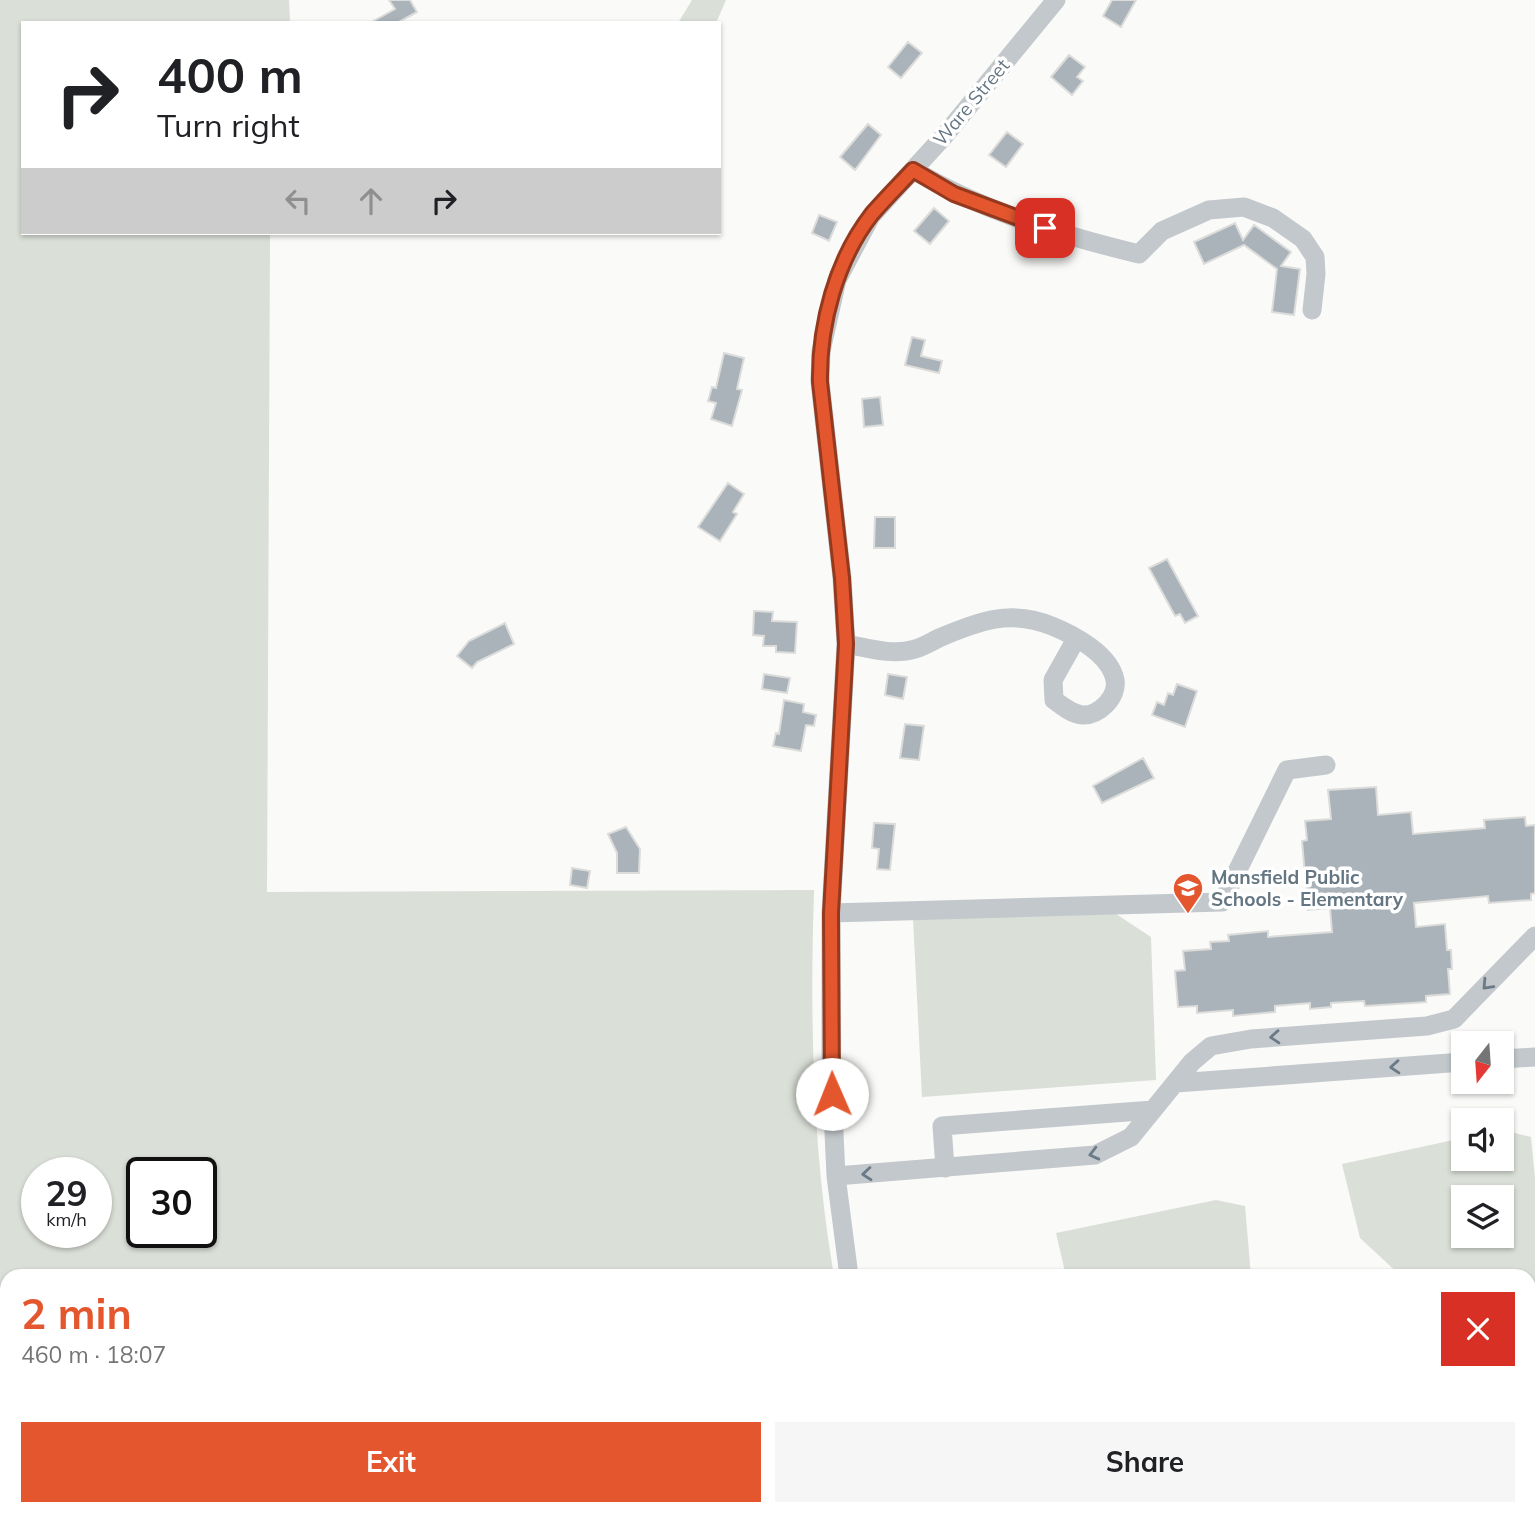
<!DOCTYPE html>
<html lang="en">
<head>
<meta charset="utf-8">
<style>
  :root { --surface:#fff; --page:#f6f6f6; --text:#202124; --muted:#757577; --accent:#e4572e }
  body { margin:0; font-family:Mulish,sans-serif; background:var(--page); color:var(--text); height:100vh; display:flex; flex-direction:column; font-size:26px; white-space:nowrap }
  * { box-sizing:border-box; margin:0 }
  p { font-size:23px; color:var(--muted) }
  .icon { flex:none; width:38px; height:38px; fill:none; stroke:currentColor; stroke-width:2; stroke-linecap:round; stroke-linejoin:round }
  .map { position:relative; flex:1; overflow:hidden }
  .panel { position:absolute; left:0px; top:1269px; width:1536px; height:247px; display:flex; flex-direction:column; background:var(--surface); border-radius:21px 21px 0 0; box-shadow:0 2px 5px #0004 }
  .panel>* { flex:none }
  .hud { position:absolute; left:21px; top:21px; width:700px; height:214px; border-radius:0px; box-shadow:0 2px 5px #0004; background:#fff; color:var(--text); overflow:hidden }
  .needle { width:46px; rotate:197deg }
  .controls { position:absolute; left:1451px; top:1031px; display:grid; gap:14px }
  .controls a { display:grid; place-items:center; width:63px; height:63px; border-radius:0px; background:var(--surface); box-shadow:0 2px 5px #0004; font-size:35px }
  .speed { position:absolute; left:21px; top:1157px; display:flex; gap:14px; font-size:35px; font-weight:700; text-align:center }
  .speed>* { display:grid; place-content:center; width:91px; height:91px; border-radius:50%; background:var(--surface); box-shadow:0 2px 5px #0004; line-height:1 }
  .speed small { font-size:18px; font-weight:400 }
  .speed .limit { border:4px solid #111; border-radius:10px; background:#fff; color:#111 }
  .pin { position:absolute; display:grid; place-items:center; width:60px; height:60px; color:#fff; margin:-30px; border-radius:14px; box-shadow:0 4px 10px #0006 }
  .me { position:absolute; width:77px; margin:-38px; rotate:359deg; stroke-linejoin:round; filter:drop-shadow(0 0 5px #0008) }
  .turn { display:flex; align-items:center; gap:24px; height:147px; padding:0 21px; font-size:32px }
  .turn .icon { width:91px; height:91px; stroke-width:2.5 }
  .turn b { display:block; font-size:49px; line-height:60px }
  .lanes { display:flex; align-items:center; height:66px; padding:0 21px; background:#0003; justify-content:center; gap:35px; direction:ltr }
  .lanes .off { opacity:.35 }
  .round { display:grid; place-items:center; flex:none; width:74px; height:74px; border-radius:0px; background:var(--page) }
  .headline { display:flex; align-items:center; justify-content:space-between; height:119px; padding:0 21px }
  h1 { font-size:42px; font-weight:700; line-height:52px; color:var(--accent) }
  .cta { display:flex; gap:14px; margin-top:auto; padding:14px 21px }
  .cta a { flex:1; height:80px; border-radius:0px; background:var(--accent); color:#fff; font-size:28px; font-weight:700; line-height:80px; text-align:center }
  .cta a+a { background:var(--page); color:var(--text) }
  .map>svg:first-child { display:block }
  .green { fill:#dadfd7; fill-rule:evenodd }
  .building { fill:#aab3b9; stroke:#dcdcda; stroke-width:2 }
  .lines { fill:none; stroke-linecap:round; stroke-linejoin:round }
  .minor { stroke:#c3c8cc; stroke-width:19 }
  .major { stroke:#d6dbdf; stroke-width:24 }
  .oneway { stroke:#6a7a87 }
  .route-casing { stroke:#94391e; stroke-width:18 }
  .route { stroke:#e4572e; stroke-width:12 }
  .labels { text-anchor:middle; stroke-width:7; stroke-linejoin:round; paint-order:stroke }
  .street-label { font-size:19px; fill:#657683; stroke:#fff }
  .poi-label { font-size:19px; font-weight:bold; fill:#657683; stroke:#fff; text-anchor:start }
</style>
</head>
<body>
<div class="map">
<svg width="1535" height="1515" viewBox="0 0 1535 1515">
  <rect width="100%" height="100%" fill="#fafaf8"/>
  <path class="green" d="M0,0H289L290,23H23V233H270L267,892L814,890C810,1019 812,1148 834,1276H7V1508H693L694,1515H0ZM96,1172V1232H37V1172ZM201,1172V1232H142V1172Z
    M692,0H726L716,23H678Z
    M1116,914L1151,937L1156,1080L922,1097L913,918Z
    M1503,1130L1531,1137L1535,1179V1304H1530V1276H1401L1360,1238L1342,1164L1463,1138V1158H1502ZM1502,1197V1236H1463V1197Z
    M1216,1200L1245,1206L1251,1276H1066L1056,1233Z
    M918,1509V1508L1056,1509L1055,1515H920Z"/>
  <path class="building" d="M389,0H410L417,12L397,23H370L395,9Z
    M1112,0H1136L1121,27L1103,16Z
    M908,42L922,53L901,78L888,67Z
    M1069,55L1085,67L1077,77L1083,81L1072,95L1051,77Z
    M868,124L881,135L855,170L840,157Z
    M1007,132L1023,144L1006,167L989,155Z
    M934,208L949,221L930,244L914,231Z
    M819,215L837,222L829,241L812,233Z
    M1235,223L1243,240L1254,225L1291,252L1281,266L1300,269L1294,315L1272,312L1277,269L1244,245L1204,264L1194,242Z
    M912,337L925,340L921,356L942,361L939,373L905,365Z
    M724,353L744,358L737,389L742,390L732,426L711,419L716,403L708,401L712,387L716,388Z
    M880,397L883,425L864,427L862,399Z
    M728,483L744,494L733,512L737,514L720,541L698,527Z
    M875,517H895V548H874Z
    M1167,559L1198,616L1185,623L1180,614L1175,616L1149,568Z
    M754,611L773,612L772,621L797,622L795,653L776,652V646H763L764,636L753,635Z
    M505,623L514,644L477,662L472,668L457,656L469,641Z
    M764,674L790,678L787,693L762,689Z
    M888,674L907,677L903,699L885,695Z
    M1177,684L1197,691L1185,727L1152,715L1157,702L1164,705L1168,693L1173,695Z
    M784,700L804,704L803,712L816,715L814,726L806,725L801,751L773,746L776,733L779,734Z
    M905,724L924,726L919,760L900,758Z
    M1143,758L1154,778L1102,803L1093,786Z
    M1376,787L1378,815L1411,812L1413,834L1485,828L1484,820L1525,817L1526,826L1535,825V893L1531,894V900L1489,903L1488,896L1414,903L1416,927L1445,924L1447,950H1451L1452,969H1448L1450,994L1426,996V1002L1413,1003L1365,1006L1364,1001L1331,1003V1007L1310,1009V1003L1275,1006V1012L1233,1016V1010L1197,1013V1006L1178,1007L1175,971L1185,970L1183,951L1211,949L1210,942L1229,941L1228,935L1268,931V937L1332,932L1330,908L1308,910L1302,841L1307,840L1305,821L1331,819L1328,790Z
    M874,823L895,824L890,870L877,869L879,849L872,848Z
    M626,827L640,849L639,873H617V853L608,834Z
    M572,868L590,871L587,888L570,885Z"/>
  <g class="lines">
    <path class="minor" d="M913,170C983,211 1060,235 1139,254L1162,231L1209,210L1244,207L1273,218L1303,239L1315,257L1316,274L1312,310
      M846,644C868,648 892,656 915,649C923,647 931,642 939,638C979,621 1010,609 1052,626C1074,635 1110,654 1115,680C1118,697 1099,716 1082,715C1072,714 1062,706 1054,700L1053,680L1076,639
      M831,913L1222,902L1287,770L1326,765
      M1502,1059L1535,1057
      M1176,1083L1463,1062
      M945,1168L942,1126L1153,1110
      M836,1176L1095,1155L1131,1137L1192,1062L1211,1046L1251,1039L1427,1026L1454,1019L1535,936
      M849,1276L836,1176L831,1068V913L846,644L842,578L820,382L821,351L837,280L871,216L945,135L1056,0
      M882,1508L883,1515"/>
    <path class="major" d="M1530,1421H1535
      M1138,1515L1155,1508"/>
  </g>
  <defs><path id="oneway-chevron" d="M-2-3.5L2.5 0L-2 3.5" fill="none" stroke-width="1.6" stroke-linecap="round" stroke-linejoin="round" transform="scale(1.75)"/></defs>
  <g class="oneway">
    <use href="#oneway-chevron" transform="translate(1487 985) rotate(133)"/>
    <use href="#oneway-chevron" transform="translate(1275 1037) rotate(176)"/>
    <use href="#oneway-chevron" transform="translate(1395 1067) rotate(176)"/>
    <use href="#oneway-chevron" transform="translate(1094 1154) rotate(166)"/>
    <use href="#oneway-chevron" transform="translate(867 1174) rotate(175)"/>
  </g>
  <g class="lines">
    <g class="route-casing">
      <path id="route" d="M832,1094L831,913L846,644L842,578L820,382C819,325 836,260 872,214C885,199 899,185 913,170L954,194L1045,228"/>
    </g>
    <use href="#route" class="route"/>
  </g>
  <defs>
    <g id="school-pin" transform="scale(1.575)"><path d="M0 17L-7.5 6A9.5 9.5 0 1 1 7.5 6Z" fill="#e4572e" stroke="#fff"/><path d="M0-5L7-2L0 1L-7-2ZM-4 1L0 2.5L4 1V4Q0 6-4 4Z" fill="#fff"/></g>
  </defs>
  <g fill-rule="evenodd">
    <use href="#school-pin" x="1188" y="888"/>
  </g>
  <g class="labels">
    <g class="street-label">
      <text transform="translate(971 102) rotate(-50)" y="7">Ware Street</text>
    </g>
    <g class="poi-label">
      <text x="1211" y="884">Mansfield Public<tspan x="1211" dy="22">Schools - Elementary</tspan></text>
    </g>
  </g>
</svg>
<div class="controls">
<a><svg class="needle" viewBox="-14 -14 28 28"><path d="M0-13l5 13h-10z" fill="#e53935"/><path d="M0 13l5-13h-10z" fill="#757577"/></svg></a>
<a><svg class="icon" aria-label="sound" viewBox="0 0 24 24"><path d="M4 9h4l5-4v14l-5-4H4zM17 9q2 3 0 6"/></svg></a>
<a><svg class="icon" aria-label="layers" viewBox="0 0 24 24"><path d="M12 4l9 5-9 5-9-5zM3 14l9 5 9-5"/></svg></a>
</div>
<div class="speed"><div>29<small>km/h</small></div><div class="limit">30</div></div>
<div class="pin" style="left:1045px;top:228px;background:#d93025"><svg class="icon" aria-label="arrive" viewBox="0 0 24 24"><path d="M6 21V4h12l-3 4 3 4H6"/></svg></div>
<svg class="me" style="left:832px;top:1094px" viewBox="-20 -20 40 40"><circle r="19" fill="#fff"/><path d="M0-13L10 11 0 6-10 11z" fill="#e4572e"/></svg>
<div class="hud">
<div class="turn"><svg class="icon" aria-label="right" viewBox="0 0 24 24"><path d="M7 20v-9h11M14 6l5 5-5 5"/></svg><div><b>400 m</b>Turn right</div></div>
<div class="lanes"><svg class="icon off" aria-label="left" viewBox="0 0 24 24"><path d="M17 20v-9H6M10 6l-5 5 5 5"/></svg><svg class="icon off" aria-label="ahead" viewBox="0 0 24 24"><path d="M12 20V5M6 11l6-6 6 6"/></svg><svg class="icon" aria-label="right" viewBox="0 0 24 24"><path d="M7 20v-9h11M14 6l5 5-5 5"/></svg></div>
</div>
<section class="panel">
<div class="headline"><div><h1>2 min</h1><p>460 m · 18:07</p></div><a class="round" style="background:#d93025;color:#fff"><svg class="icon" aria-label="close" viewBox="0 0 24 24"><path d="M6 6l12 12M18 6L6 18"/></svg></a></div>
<div class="cta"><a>Exit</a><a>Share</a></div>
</section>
</div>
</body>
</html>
